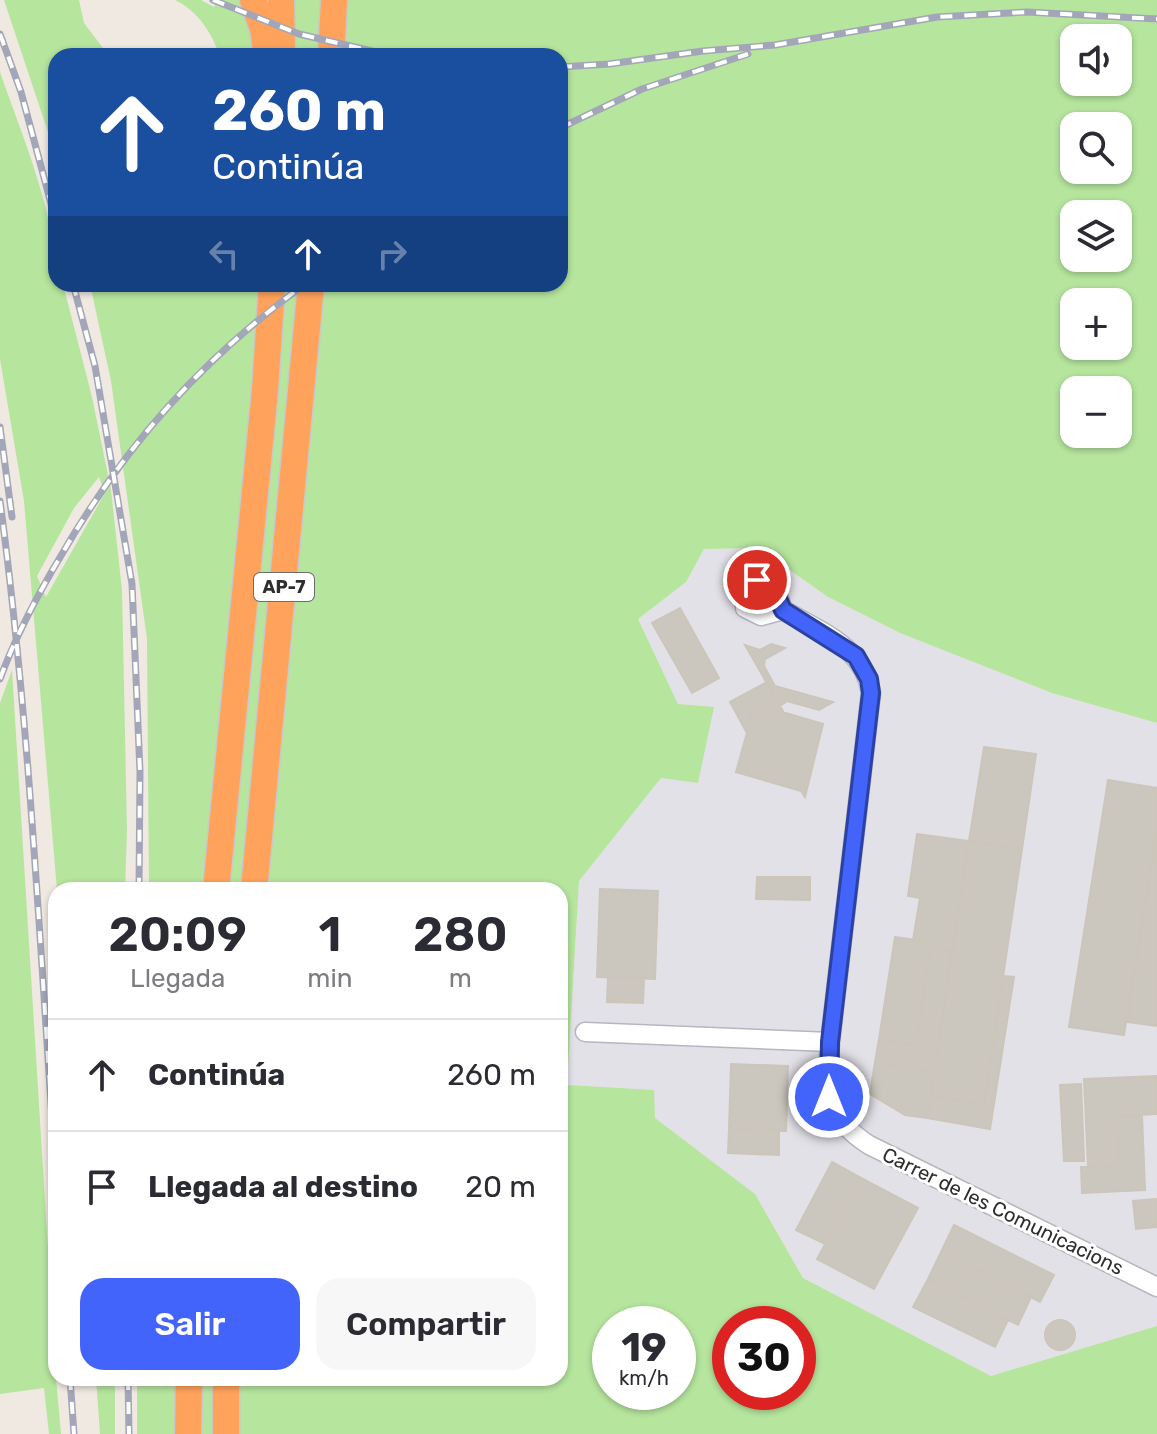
<!DOCTYPE html>
<html lang="es">
<head>
<meta charset="utf-8">
<style>
  :root { --surface:#fff; --page:#f7f7f7; --text:#2b2b33; --muted:#7c7c81; --line:#e1e1e2; --accent:#4264fb }
  body { margin:0; font-family:Rubik,sans-serif; background:var(--page); color:var(--text); height:100vh; display:flex; flex-direction:column; font-size:30px; white-space:nowrap }
  * { box-sizing:border-box; margin:0 }
  p { font-size:26px; color:var(--muted) }
  .icon { flex:none; width:44px; height:44px; fill:none; stroke:currentColor; stroke-width:2; stroke-linecap:round; stroke-linejoin:round }
  .map { position:relative; flex:1; overflow:hidden }
  .panel { position:absolute; left:48px; top:882px; width:520px; height:504px; display:flex; flex-direction:column; background:var(--surface); border-radius:24px; box-shadow:0 2px 6px #0004 }
  .panel>* { flex:none }
  .banner { position:absolute; left:48px; top:48px; width:520px; height:244px; border-radius:24px; box-shadow:0 2px 6px #0004; background:#1a4fa0; color:#fff; overflow:hidden }
  .fabs { position:absolute; left:1060px; top:24px; display:grid; gap:16px }
  .fabs a { display:grid; place-items:center; width:72px; height:72px; border-radius:16px; background:var(--surface); box-shadow:0 2px 6px #0004; font-size:40px }
  .speed { position:absolute; left:592px; top:1306px; display:flex; gap:16px; font-size:40px; font-weight:700; text-align:center }
  .speed>* { display:grid; place-content:center; width:104px; height:104px; border-radius:50%; background:var(--surface); box-shadow:0 2px 6px #0004; line-height:1 }
  .speed small { font-size:20px; font-weight:400 }
  .speed .limit { border:12px solid #d22; background:#fff; color:#111 }
  .pin { position:absolute; display:grid; place-items:center; width:68px; height:68px; color:#fff; margin:-34px; border:4px solid #fff; border-radius:50%; box-shadow:0 2px 8px #0007 }
  .me { position:absolute; width:88px; margin:-44px; rotate:0deg; stroke-linejoin:round; filter:drop-shadow(0 0 6px #0008) }
  .turn { display:flex; align-items:center; gap:28px; height:168px; padding:0 32px; font-size:36px }
  .turn .icon { width:104px; height:104px; stroke-width:2.5 }
  .turn b { display:block; font-size:56px; line-height:68px }
  .lanes { display:flex; align-items:center; height:76px; padding:0 32px; background:#0003; justify-content:center; gap:40px; direction:ltr }
  .lanes .off { opacity:.35 }
  .eta { display:flex; justify-content:space-evenly; align-items:center; height:136px; text-align:center }
  .eta b { font-size:48px; font-weight:600; line-height:56px }
  .primary-button { display:flex; gap:16px; margin-top:auto; padding:16px 32px }
  .primary-button a { flex:1; height:92px; border-radius:24px; background:var(--accent); color:#fff; font-size:32px; font-weight:600; line-height:92px; text-align:center }
  .primary-button a+a { background:var(--page); color:var(--text) }
  ul { padding:0; list-style:none }
  li { display:flex; align-items:center; gap:24px; height:112px; padding:0 32px; border-top:2px solid var(--line) }
  li div { flex:1 }
  li b { display:block; font-size:30px }
  li em { font-style:normal }
  .map>svg:first-child { display:block }
  .industrial { fill:#e3e1e8 }
  .green { fill:#b6e59e; fill-rule:evenodd }
  .building { fill:#cbc7bf; stroke:#cbc5ba; stroke-width:2 }
  .lines { fill:none; stroke-linecap:round; stroke-linejoin:round }
  .minor-casing { stroke:#b4b7c1; stroke-width:21 }
  .highway-casing { stroke:#c9c9c9; stroke-width:29 }
  .minor { stroke:#fff; stroke-width:18 }
  .highway { stroke:#ffa35c; stroke-width:26 }
  .rail-casing { stroke:#a3a6b8; stroke-width:7 }
  .rail { stroke:#fff; stroke-width:4; stroke-dasharray:12; stroke-linecap:butt }
  .route-casing { stroke:#2b41a3; stroke-width:20 }
  .route { stroke:#4264fb; stroke-width:14 }
  .labels { text-anchor:middle; stroke-width:6; stroke-linejoin:round; paint-order:stroke }
  .shield { fill:#fff; stroke:#6d6d6d; stroke-width:2 }
  .shield-label { font-size:18px; font-weight:bold; fill:#2e2e2e }
  .street-label { font-size:20px; fill:#2e2e2e; stroke:#fff }
</style>
</head>
<body>
<div class="map">
<svg width="1157" height="1434" viewBox="0 0 1157 1434">
  <rect width="100%" height="100%" fill="#efe9e1"/>
  <path class="industrial" d="M759,548L828,597L900,633L1052,693L1157,723V1326L991,1376L803,1278L755,1194L655,1118L567,1086L579,881L661,778L698,783L678,704L638,619L686,582L704,549Z"/>
  <path class="green" d="M4,0H79L84,23L109,56H56V156Z
    M175,0H201L214,7L217,0H1157V723L1052,693L900,633L828,597L759,548L704,549L686,582L638,619L678,704L714,707L698,783L661,778L579,881L567,1085L654,1090L655,1118L755,1194L803,1278L991,1376L1157,1326V1434H137V1378H560V890H149L147,639L111,381L90,284H560V56H220C211,32 199,12 175,0ZM1074,38H1118V82H1074ZM1074,126H1118V170H1074ZM1074,214H1118V258H1074ZM1074,302H1118V346H1074ZM1074,390H1118V434H1074ZM610,1324H678V1392H610ZM730,1324H798V1392H730Z
    M0,72C23,139 56,212 56,284H63L92,397L111,490L122,590L127,831L125,890H57L24,501L0,359ZM99,477L105,493L46,597L37,576L74,508Z
    M12,670L56,1378L61,1434H49L44,1388L0,1394V703Z
    M96,1378H115V1434H100Z"/>
  <path class="building" d="M680,608L719,678L692,693L652,623Z
    M771,644L785,648L765,659L764,666L775,686L833,702L819,710L787,701L780,706L745,645L760,650Z
    M767,682L784,713L755,704L747,733L730,702Z
    M755,704L823,724L805,797L801,791L736,772Z
    M984,747L1036,754L1022,849L969,841Z
    M1108,780L1157,788V828L1124,1035L1069,1027Z
    M1157,828V1026L1127,1022Z
    M917,834L969,841L952,952L930,948L931,942L913,940L920,898L908,896Z
    M969,841L1022,849L984,1105L931,1096Z
    M757,877H810V900L756,899Z
    M600,889L658,891L655,979L597,977Z
    M895,937L931,942L916,1045L879,1039Z
    M930,948L952,952L934,1072L875,1062L879,1039L916,1045Z
    M1003,976L1014,977L990,1129L927,1118L931,1096L984,1105Z
    M608,977L644,978L643,1003L607,1002Z
    M875,1062L934,1072L927,1118L905,1115L870,1094Z
    M731,1064L788,1066L786,1131L729,1129Z
    M1157,1076V1114L1117,1116L1119,1165L1088,1166L1084,1079Z
    M1081,1084L1084,1161H1064L1060,1085Z
    M1142,1115L1145,1190L1082,1193L1081,1167L1119,1165L1117,1116Z
    M729,1129L779,1131V1155L728,1153Z
    M832,1162L861,1178L825,1244L796,1230Z
    M861,1178L918,1208L874,1289L817,1259Z
    M1157,1199V1227L1136,1229L1133,1201Z
    M954,1225L1054,1275L1040,1302L941,1252Z
    M941,1252L1031,1297L1018,1325L928,1279Z
    M928,1279L1008,1320L995,1347L913,1307Z
    M1045 1335a15 15 0 1 1 30 0a15 15 0 1 1-30 0Z"/>
  <g class="lines">
    <g class="minor-casing">
      <path id="minor" d="M762,580L776,590L783,610L761,616L745,608L744,590L752,582Z
        M783,610C820,631 864,647 871,693L830,1042C827,1090 825,1117 869,1145L1157,1287
        M585,1032L830,1042"/>
    </g>
    <g class="highway-casing">
      <path id="highway" d="M253,0L263,29L267,56
        M281,0L282,56
        M331,56L334,0
        M216,890L265,390L272,284
        M254,890L311,284
        M188,1434L189,1378
        M226,1434V1378"/>
    </g>
    <use href="#minor" class="minor"/>
    <use href="#highway" class="highway"/>
    <g class="rail-casing">
      <path id="rail" d="M213,0L299,34L393,56
        M0,34L21,92L56,222
        M560,67L609,64L703,51L775,45L937,17L1027,12L1157,19
        M560,128L642,89L748,54
        M73,284L95,366L132,584L140,772L139,890
        M0,427L12,517
        M0,501C30,725 40,951 56,1176
        M0,679C16,635 38,594 62,554C126,444 202,359 305,284
        M70,1378L74,1434
        M128,1378L129,1434"/>
    </g>
    <use href="#rail" class="rail"/>
  </g>
  <g class="lines">
    <g class="route-casing">
      <path id="route" d="M757,580L772,585L783,610L856,656L869,679L871,693L830,1042L829,1097"/>
    </g>
    <use href="#route" class="route"/>
  </g>
  <g class="labels">
    <rect class="shield" x="254" y="573" width="60" height="28" rx="6"/>
    <g class="shield-label">
      <text x="284" y="593">AP-7</text>
    </g>
    <g class="street-label">
      <text transform="translate(1003 1211) rotate(26)" y="7">Carrer de les Comunicacions</text>
    </g>
  </g>
</svg>
<div class="fabs">
<a><svg class="icon" aria-label="sound" viewBox="0 0 24 24"><path d="M4 9h4l5-4v14l-5-4H4zM17 9q2 3 0 6"/></svg></a>
<a><svg class="icon" aria-label="search" viewBox="0 0 24 24"><circle cx="10" cy="10" r="6"/><path d="M15 15l6 6"/></svg></a>
<a><svg class="icon" aria-label="layers" viewBox="0 0 24 24"><path d="M12 4l9 5-9 5-9-5zM3 14l9 5 9-5"/></svg></a>
<a>+</a>
<a>−</a>
</div>
<div class="speed"><div>19<small>km/h</small></div><div class="limit">30</div></div>
<div class="pin" style="left:757px;top:580px;background:#d93025"><svg class="icon" aria-label="arrive" viewBox="0 0 24 24"><path d="M6 21V4h12l-3 4 3 4H6"/></svg></div>
<svg class="me" style="left:829px;top:1097px" viewBox="-20 -20 40 40"><circle r="17" fill="#4264fb" stroke="#fff" stroke-width="3"/><path d="M0-11L8 9 0 5-8 9z" fill="#fff"/></svg>
<div class="banner">
<div class="turn"><svg class="icon" aria-label="ahead" viewBox="0 0 24 24"><path d="M12 20V5M6 11l6-6 6 6"/></svg><div><b>260 m</b>Continúa</div></div>
<div class="lanes"><svg class="icon off" aria-label="left" viewBox="0 0 24 24"><path d="M17 20v-9H6M10 6l-5 5 5 5"/></svg><svg class="icon" aria-label="ahead" viewBox="0 0 24 24"><path d="M12 20V5M6 11l6-6 6 6"/></svg><svg class="icon off" aria-label="right" viewBox="0 0 24 24"><path d="M7 20v-9h11M14 6l5 5-5 5"/></svg></div>
</div>
<section class="panel">
<div class="eta">
<div><b>20:09</b><p>Llegada</p></div>
<div><b>1</b><p>min</p></div>
<div><b>280</b><p>m</p></div>
</div>
<ul>
<li><svg class="icon" aria-label="ahead" viewBox="0 0 24 24"><path d="M12 20V5M6 11l6-6 6 6"/></svg><div><b>Continúa</b></div><em>260 m</em></li>
<li><svg class="icon" aria-label="arrive" viewBox="0 0 24 24"><path d="M6 21V4h12l-3 4 3 4H6"/></svg><div><b>Llegada al destino</b></div><em>20 m</em></li>
</ul>
<div class="primary-button"><a>Salir</a><a>Compartir</a></div>
</section>
</div>
</body>
</html>
